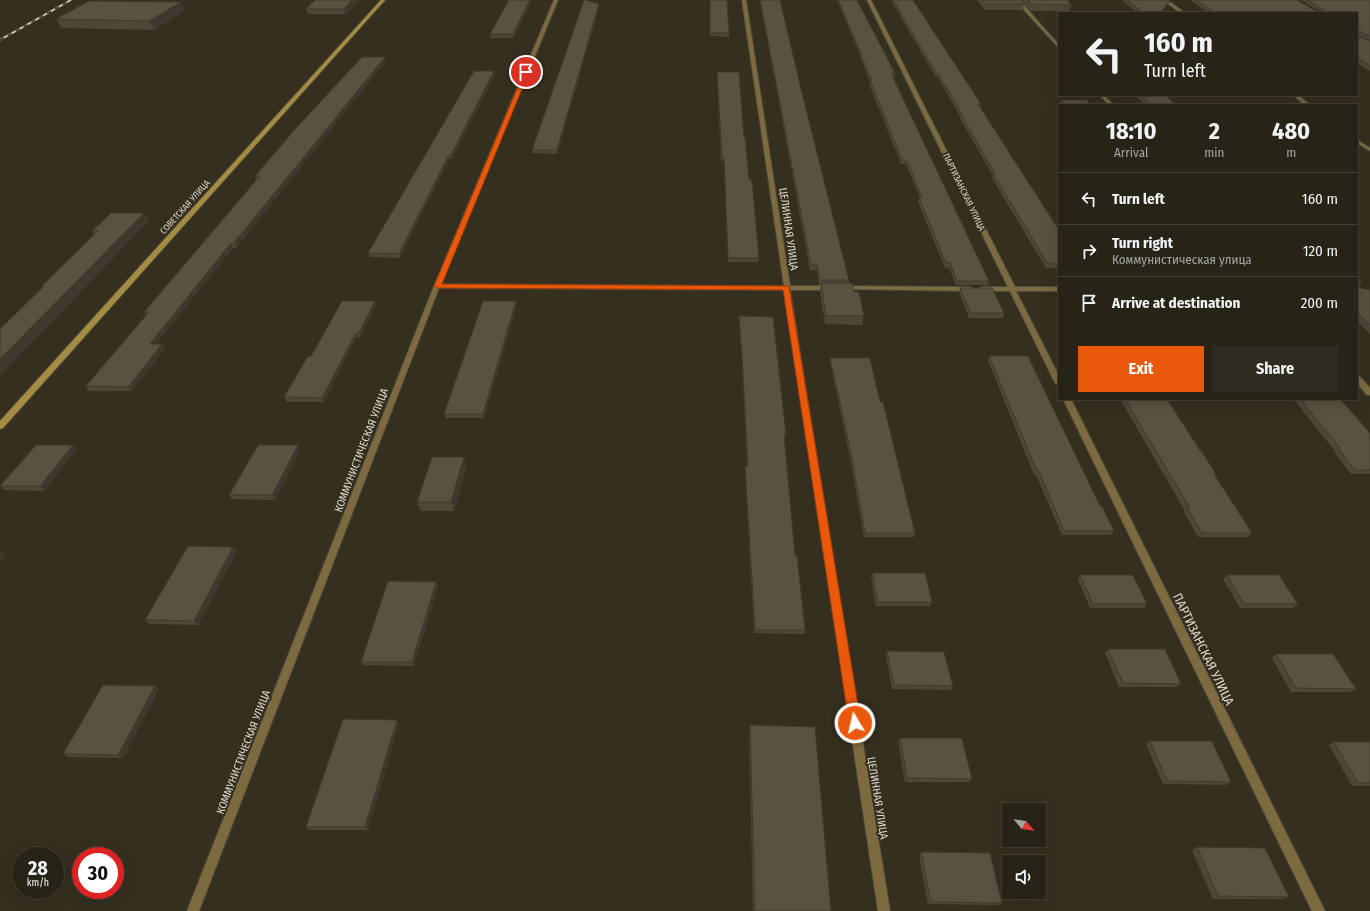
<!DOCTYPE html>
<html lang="en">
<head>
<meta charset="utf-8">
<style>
  :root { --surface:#272317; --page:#2f2b20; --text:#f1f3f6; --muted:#a4a4a1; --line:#434036; --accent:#ea580c }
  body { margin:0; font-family:"Fira Sans Condensed",sans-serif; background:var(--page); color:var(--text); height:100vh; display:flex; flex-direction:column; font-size:15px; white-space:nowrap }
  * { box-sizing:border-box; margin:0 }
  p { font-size:13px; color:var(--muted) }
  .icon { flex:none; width:22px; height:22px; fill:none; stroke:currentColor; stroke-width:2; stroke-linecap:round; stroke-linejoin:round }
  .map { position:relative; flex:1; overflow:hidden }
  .drawer { position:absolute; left:1058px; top:104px; width:300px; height:296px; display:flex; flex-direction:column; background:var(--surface); border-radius:0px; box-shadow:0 4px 16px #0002,0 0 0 1px var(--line) }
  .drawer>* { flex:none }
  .guide { position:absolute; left:1058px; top:12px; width:300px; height:84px; border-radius:0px; box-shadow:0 4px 16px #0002,0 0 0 1px var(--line); background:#272317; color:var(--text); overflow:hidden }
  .needle { width:26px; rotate:119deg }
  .fabs { position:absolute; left:1002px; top:803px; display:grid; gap:8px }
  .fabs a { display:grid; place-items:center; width:44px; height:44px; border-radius:0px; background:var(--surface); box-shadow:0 4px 16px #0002,0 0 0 1px var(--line); font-size:20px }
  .speed { position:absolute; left:12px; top:847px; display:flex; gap:8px; font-size:20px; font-weight:700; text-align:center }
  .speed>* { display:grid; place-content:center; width:52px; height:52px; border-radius:50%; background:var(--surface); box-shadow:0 4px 16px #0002,0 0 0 1px var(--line); line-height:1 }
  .speed small { font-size:10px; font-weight:400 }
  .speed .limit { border:6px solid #d22; background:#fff; color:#111 }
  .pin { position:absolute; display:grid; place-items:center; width:34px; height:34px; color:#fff; margin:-17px; border:2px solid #fff; border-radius:50%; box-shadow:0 1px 4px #0007 }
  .me { position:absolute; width:44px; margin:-22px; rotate:351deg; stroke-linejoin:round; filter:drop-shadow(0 0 3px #0008) }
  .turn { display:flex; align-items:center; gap:14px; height:84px; padding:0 20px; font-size:18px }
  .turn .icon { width:52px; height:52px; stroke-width:2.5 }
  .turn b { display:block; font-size:28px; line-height:34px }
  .eta { display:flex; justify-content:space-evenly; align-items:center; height:68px; text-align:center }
  .eta b { font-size:24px; font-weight:700; line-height:28px }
  .primary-button { display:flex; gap:8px; margin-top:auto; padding:8px 20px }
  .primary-button a { flex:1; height:46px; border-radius:0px; background:var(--accent); color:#fff; font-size:16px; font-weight:700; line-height:46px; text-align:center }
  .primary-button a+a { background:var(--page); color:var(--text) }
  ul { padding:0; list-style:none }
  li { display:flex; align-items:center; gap:12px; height:52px; padding:0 20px; border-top:1px solid var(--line) }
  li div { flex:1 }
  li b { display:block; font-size:15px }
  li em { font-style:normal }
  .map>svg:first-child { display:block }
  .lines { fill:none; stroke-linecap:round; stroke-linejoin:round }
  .street-casing { stroke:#4f4a3b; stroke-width:2 }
  .secondary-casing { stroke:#4f4a3b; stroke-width:2 }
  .street { fill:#7b6b3e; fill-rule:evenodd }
  .secondary { fill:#a58c40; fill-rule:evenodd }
  .rail-casing { stroke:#c8c4b9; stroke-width:2 }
  .rail { stroke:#342f1f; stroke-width:1.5; stroke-dasharray:4.5; stroke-linecap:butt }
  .wall { fill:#4c4738 }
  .shaded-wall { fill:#3e392e }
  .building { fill:#585241; stroke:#3e392e }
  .route { fill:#ea580c; stroke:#983908 }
  .labels { text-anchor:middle; stroke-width:4; stroke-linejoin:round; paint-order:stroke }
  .far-street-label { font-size:9px; fill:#dedad0; stroke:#342f1f }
  .street-label { font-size:11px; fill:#dedad0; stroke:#342f1f }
  .near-street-label { font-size:13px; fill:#dedad0; stroke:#342f1f }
</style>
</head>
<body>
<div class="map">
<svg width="1370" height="911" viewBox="0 0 1370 911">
  <rect width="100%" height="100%" fill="#342f1f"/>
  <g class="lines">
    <g class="street-casing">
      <path id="street" d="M554,0H558L441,284L784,286L742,0H746L790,286H830L833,288L830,290H790L890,911H878L784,290L439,288L199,911H187L434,286Z
        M867,0H871L1015,287H1059V291H1016L1059,376V385L1055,383L1010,291H982L979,289L982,287H1008Z
        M1015,0H1019L1059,45V48Z
        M1163,0H1167L1185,13H1181Z
        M1100,95H1104L1113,105H1109Z
        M1293,95H1298L1310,105H1305Z
        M1357,140L1370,148V151L1357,143Z
        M844,286L970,287L973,289L970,291L842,289V287Z
        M1357,377H1360L1370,388V395H1367L1357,383Z
        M1063,399H1071L1325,911H1312Z"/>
    </g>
    <g class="secondary-casing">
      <path id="secondary" d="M381,0H385L3,428L0,429V421Z"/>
    </g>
    <use href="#street" class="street"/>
    <use href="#secondary" class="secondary"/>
    <g class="rail-casing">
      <path id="rail" d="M0,40L71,0"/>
    </g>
    <use href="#rail" class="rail"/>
  </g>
  <path class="wall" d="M315,0H359L345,14H308L306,9Z
    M509,0H532L513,38H490V34Z
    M710,0L729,33V37L710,36Z
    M760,0H780L803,97L849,280V283L854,292L864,316L862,325L825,324L820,292L821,285H819L817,270H810Z
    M837,0H857L895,73L894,77H892L989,281L988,285H956L949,268H945L918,202L919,198H920L906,164H901L869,84L870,81L860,57V55Z
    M891,0H913L981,104L980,108L1059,230V268H1046L992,178L993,176L960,118V116L937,76H935Z
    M977,0H1067L1072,5L1069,11H1030L1022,2L1024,4L1023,10H985Z
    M1122,0H1166L1167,5L1161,13H1138Z
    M1190,0H1297L1316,11H1319L1301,0H1370V40L1358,35V36L1370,41V71L1357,63V13H1208Z
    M599,7L557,154L532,153V150Z
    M185,10L154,30L61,28L56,19Z
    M386,61L236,248H233L156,344L165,348L132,391H89L86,386L146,315L144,312L256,180L255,176Z
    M495,75L452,159H450L400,258L370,257L368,253Z
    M717,75L744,137L759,258L758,262H728L724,161H721Z
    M1135,95H1165L1176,105H1145Z
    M1061,100L1090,105H1061L1060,104Z
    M149,221L0,375V329L43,288L42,286L94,234L92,231Z
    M1357,277L1362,282L1359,285L1360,288L1370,290V334L1357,321Z
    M960,288L1004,313L1003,318H969L959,292Z
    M376,305L360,337H357L324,402H287L284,397Z
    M517,306L484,418H446L444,414Z
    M739,316L786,434L785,438H784L795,555L805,630L804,634L754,633L745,470V466H747L742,360L739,320Z
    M989,356L1100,506L1114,531L1111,535H1062L1036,475H1034L988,360Z
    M830,358L880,402L915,533L914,537H864L850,457L830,362Z
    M1120,399H1167L1201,452L1216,474L1215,476L1252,533L1248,537H1198L1184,512L1185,511Z
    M1293,399H1340L1370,433V474H1351L1334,452L1335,451Z
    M77,449L44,491L5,490L0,486Z
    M300,450L275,500L232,499L229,495Z
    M467,465L454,511H421L417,502Z
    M237,551L198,625L149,624L145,620Z
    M872,573L932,602L930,606H876L871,577Z
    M1080,575L1147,604L1144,608H1090L1078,579Z
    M1227,575L1298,604L1293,608H1240L1223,579Z
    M436,582L438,586L414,666L364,665L361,662Z
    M1108,649L1181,684L1177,687H1119L1105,653Z
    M887,651L953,686L951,690L892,689L886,655Z
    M1276,654L1356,689L1350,692H1291L1272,658Z
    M159,689L123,758L68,757L63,754Z
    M399,723L368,830H309L306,827Z
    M750,725L831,911H753L749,732Z
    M900,738L972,779L969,782H905L898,741Z
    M1150,741L1231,782L1226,785L1163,784L1146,744Z
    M1334,742H1370V786H1352L1329,745Z
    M1197,847L1289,897L1283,899H1213L1192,850Z
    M921,852L1002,903L999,905L928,904L919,855Z"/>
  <path class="shaded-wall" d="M352,0H359L345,14L344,9Z
    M530,0H532L513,38V34Z
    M181,2L185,10L154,30L149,21Z
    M1169,2L1167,5L1161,13H1160Z
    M599,4V7L557,154V150Z
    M385,57L386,61L236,248L234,243Z
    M494,71L495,75L452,159L451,155Z
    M449,155L450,159L400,258L399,254Z
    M144,213L149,221L0,375V359Z
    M231,243L233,248L153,348L150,344Z
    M375,301L376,305L360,337L359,333Z
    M516,301L517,306L484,418L483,414Z
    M356,333L357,337L324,402L322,398Z
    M162,344L165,348L132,391L128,387Z
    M73,445L77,449L44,491L40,486Z
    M298,445L300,450L275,500L272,495Z
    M464,457L467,465L454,511L451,502Z
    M233,547L237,551L198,625L194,621Z
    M2,551L6,555L0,563V553Z
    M436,582L438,586L414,666L412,662Z
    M155,686L159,689L123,758L118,755Z
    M397,720L399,723L368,830L365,827Z"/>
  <path class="building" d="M315,0H352L344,9H306Z
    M509,0H530L513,34H490Z
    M584,0H586L599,4L557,150H532Z
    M710,0H727L729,33H710Z
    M760,0H780L803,97L849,280H820L817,265H811Z
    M838,0H857L895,73H891L989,281H957L950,263H946L919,198H922L907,160H902L870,80H872L860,53L861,54Z
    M893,0H913L981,104H978L1059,230V264H1048L993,174H995L961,114H962L938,73H936Z
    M983,0H1021L1024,4H986Z
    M1028,0H1067L1072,5L1032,4Z
    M1127,0H1166L1169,2L1160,13H1143Z
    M1196,0H1297L1316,11H1322L1323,10L1307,0H1370V36L1358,31V36L1370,41V66L1357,58V13H1284L1281,11L1280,13H1214Z
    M89,1L181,2L149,21L56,19Z
    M362,57H385L234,243H231L150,344H162L128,387L86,386L149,312H144L260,176H255L297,127Z
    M474,71H494L451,155H449L399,254L368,253Z
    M717,72H739L744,137H745L749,180H752L759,258H728L724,158H722Z
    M1140,95H1165L1176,105H1150Z
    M1061,100H1087L1090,105H1065Z
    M111,213H144L0,359V329L44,286H42L98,231H92Z
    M1357,277L1362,282L1359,283L1360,288L1370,290V325L1357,312Z
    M821,283H852L854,292H859L864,316H826Z
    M960,288H992L1004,313H971Z
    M342,301H375L359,333H356L322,398L284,397L308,356H311Z
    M483,301H516L483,414H444Z
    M739,316L773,317L786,434H784L795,555H797L805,630H755L745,466H748L742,356Z
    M989,356H1028L1100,506H1102L1114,531H1064L1039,471H1037Z
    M830,358H870L880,402H883L915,533H865L851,453Z
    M1125,399H1167L1201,452H1202L1216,474H1214L1252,533H1202L1187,508H1190Z
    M1300,399H1340L1370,433V470H1355L1338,448H1340Z
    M36,445H73L40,486H0Z
    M258,445H298L272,495H229Z
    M432,457H464L451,502H417Z
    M188,546L233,547L194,621L145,620Z
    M872,573H925L932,602H878Z
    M1080,575H1133L1147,604H1093Z
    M1227,575H1279L1298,604H1244Z
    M388,581L436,582L412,662H361Z
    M1108,649H1165L1181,684L1123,683Z
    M887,651L944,652L953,686L894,685Z
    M1276,654H1333L1356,689L1296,688Z
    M103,685L155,686L118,755L63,754Z
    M343,719L397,720L365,827H306Z
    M750,725L815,727L831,911H755Z
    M900,738H962L972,779L907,778Z
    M1150,741H1212L1231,782L1167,781Z
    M1334,742H1370V783H1358Z
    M1197,847L1265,848L1289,897L1218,896Z
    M921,852L990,853L1002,903L931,902Z"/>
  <path class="route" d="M525,70L529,72L442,284L789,286L861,723L859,727L855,729L851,727L849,723L783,290L437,288L434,286Z"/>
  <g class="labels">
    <g class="far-street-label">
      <text transform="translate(964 192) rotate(64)" y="3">ПАРТИЗАНСКАЯ УЛИЦА</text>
      <text transform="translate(185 207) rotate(-48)" y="3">СОВЕТСКАЯ УЛИЦА</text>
    </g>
    <g class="street-label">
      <text transform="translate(789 229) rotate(82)" y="4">ЦЕЛИННАЯ УЛИЦА</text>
      <text transform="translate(361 450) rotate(-69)" y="4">КОММУНИСТИЧЕСКАЯ УЛИЦА</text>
      <text transform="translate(243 752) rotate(-69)" y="4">КОММУНИСТИЧЕСКАЯ УЛИЦА</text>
      <text transform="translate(878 798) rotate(81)" y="4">ЦЕЛИННАЯ УЛИЦА</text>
    </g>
    <g class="near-street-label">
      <text transform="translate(1204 649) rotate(64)" y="5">ПАРТИЗАНСКАЯ УЛИЦА</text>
    </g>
  </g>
</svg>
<div class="fabs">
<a><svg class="needle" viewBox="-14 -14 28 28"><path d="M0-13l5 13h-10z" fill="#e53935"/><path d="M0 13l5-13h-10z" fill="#a4a4a1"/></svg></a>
<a><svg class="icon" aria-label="sound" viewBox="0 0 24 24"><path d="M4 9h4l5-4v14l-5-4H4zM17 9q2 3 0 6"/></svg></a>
</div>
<div class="speed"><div>28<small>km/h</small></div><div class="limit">30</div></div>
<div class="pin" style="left:526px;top:72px;background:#d93025"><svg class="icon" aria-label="arrive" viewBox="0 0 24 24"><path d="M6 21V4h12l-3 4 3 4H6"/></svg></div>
<svg class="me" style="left:855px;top:723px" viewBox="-20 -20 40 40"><circle r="17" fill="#ea580c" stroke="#fff" stroke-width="3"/><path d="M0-11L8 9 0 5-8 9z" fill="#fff"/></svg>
<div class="guide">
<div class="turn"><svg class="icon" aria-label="left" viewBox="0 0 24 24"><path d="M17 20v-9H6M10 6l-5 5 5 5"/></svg><div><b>160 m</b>Turn left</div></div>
</div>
<section class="drawer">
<div class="eta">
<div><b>18:10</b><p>Arrival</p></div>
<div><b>2</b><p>min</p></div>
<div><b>480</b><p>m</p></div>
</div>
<ul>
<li><svg class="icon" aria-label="left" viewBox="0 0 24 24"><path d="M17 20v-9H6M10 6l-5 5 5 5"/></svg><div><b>Turn left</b></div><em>160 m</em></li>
<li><svg class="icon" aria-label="right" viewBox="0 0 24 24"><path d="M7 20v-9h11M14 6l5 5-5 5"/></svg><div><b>Turn right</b><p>Коммунистическая улица</p></div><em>120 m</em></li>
<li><svg class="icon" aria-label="arrive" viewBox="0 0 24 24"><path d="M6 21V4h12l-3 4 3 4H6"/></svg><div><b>Arrive at destination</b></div><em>200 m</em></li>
</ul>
<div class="primary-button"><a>Exit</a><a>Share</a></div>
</section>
</div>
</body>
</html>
